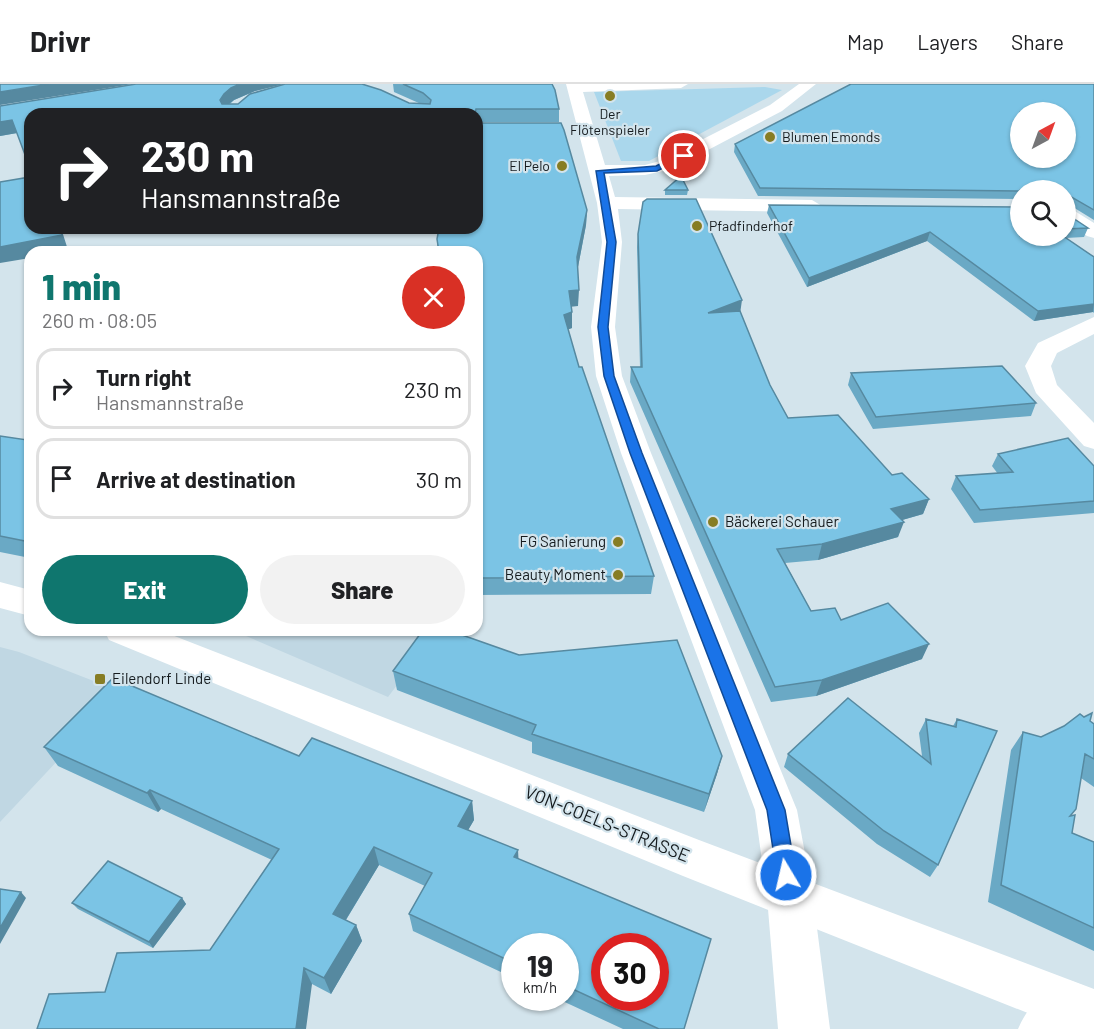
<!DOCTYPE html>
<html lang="en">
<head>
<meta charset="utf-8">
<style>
  :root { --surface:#fff; --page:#f2f2f2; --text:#202124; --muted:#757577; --line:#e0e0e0; --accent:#0f766e }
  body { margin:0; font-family:Barlow,sans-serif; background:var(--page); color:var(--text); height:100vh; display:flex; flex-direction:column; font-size:22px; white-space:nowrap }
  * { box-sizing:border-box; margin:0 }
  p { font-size:20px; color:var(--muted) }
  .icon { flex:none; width:33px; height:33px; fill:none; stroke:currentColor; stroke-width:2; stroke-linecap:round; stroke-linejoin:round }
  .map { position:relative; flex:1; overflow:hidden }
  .panel { position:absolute; left:24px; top:162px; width:459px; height:390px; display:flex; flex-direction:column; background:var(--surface); border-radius:18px; box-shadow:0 2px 4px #0004 }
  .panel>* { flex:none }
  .guide { position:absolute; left:24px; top:24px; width:459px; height:126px; border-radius:18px; box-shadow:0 2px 4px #0004; background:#202124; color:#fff; overflow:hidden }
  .needle { width:39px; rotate:41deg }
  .controls { position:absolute; left:1010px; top:18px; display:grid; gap:12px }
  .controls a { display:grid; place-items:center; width:66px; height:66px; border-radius:50%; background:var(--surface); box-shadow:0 2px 4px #0004; font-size:30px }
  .speed { position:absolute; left:501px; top:849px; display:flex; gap:12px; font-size:30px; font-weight:700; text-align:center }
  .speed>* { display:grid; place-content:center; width:78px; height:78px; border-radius:50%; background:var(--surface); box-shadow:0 2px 4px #0004; line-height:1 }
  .speed small { font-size:15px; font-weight:400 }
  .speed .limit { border:9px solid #d22; background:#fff; color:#111 }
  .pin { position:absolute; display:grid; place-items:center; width:51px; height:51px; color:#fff; margin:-26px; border:3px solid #fff; border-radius:50%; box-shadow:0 2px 6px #0007 }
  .me { position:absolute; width:66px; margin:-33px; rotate:351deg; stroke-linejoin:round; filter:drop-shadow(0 0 4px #0008) }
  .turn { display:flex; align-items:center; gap:21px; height:126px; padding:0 18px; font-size:27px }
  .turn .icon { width:78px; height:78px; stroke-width:2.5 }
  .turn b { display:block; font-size:42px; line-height:51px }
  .round { display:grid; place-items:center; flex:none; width:63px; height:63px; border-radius:32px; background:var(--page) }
  .headline { display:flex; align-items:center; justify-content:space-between; height:102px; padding:0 18px }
  h1 { font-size:36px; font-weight:800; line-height:45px; color:var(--accent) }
  .button { display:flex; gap:12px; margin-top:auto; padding:12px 18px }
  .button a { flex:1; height:69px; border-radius:36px; background:var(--accent); color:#fff; font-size:24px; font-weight:800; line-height:69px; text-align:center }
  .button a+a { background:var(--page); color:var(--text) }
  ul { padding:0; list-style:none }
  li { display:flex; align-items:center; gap:18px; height:81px; margin:0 12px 9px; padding:0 6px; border:3px solid var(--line); border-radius:18px }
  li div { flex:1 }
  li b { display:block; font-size:22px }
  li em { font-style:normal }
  header { display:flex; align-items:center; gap:36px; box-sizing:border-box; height:84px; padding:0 30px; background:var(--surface); border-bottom:2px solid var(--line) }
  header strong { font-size:28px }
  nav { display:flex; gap:33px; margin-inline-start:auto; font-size:21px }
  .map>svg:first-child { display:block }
  .built { fill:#c0d7e3 }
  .green { fill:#aad7ec }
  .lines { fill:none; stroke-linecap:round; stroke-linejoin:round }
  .minor { fill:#fff; fill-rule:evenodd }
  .secondary { fill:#fff; fill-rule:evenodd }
  .wall { fill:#6aa9c5 }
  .shaded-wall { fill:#5689a0 }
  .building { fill:#7bc4e5; stroke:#5689a0; stroke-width:1.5; fill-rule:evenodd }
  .route { fill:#1a73e8; stroke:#114b97; stroke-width:1.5 }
  .poi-dot { fill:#877d24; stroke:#d3e4ec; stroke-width:2 }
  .labels { text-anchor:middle; stroke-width:4.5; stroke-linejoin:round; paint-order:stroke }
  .far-poi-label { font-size:14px; fill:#151b1e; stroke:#d3e4ec; text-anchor:start }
  .poi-label { font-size:15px; fill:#151b1e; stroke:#d3e4ec; text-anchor:start }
  .near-street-label { font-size:18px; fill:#151b1e; stroke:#d3e4ec }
</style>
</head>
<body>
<header>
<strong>Drivr</strong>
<nav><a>Map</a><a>Layers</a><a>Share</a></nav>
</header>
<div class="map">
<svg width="1094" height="945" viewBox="0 0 1094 945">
  <rect width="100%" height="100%" fill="#d3e4ec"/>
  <path class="built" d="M232,546H423L422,568L388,613Z
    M0,563L19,568L122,608L0,738Z"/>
  <path class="green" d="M765,3L782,6L649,77H621L594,8Z"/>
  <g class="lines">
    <path class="minor" d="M566,0H688L681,4L583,8L605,81H645L660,77L770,21L799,0H816L782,27L672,85L645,91L609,92L615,113L812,116L822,122L812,128L618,125L622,158L615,243L622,292L651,369L797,726L813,813L830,945H778L767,813L755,726L621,369L596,292L591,243L602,158L597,119Z
      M1065,121L1094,139V154L1087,152L1065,136Z
      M1094,233V250L1057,269L1051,282L1057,301L1094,339V365L1084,362L1036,309L1025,282L1038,259Z
      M1069,896L1087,903L1094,921L1087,939L1080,945H1018C1028,921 1045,906 1069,896Z"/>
    <path class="secondary" d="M0,498L30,506V532L0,524Z
      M104,546H159L699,756L1094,905V945H1068L683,792L109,556Z"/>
  </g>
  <path class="wall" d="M284,0L255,7L234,16L230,20H421L394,8L393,0H552L559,25V38H477V30H30L17,49L0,52V22Z
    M1094,0V136L1068,120L1067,130L1088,144L1084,153L1066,154L1094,173V229L1093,228L1034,237L927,157L807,203L767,129L769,121L1020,152H1065V106H1020V115L758,112L734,68L735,60Z
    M665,106H688L687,111H665Z
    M587,126L586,141L578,183V222H571L572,244L568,245L579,283L654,492L651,510L477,511V168H438L437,155Z
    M638,150L740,227L770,301L788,334L892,391L929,415L923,430L902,436L898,453L818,476L785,479L811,527L841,536L922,575L816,612L771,618L630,298L631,283H640L637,163Z
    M851,289L1036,319L1031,332L873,345L848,301Z
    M30,348V474L0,468V352L27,356Z
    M998,370L1094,382V429L974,439L951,405L956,392L998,390L992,382Z
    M393,587L722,672L717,690L704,728L532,669V658L397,606Z
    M1084,633L1094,640V703L1081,694L1071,732L1072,749L1094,758V867L988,818L1011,666L1023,648L1041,653Z
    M926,635L953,642L957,635L938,781L930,793L877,760L784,683L788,670L922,672L919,649Z
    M44,663L299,672L472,717L474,736L468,746L519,775L684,945H623L556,914H566V862H514V894L413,847L409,830L425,802L379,781L346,836L356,841L362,857L331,910L312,900L105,908L210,866L272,776L161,725L158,728L58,682Z
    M182,814L186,820L153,864L78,825L72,819Z"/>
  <path class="shaded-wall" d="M50,0H133L0,21V8Z
    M240,0H284L255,7L234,16L226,22L223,29L220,16L224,10L231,4Z
    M12,36L17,49L0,52V38Z
    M587,126L586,141L577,188V173Z
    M60,144H61L68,166L59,168H30V174L0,179V163Z
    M930,148L927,157L807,203L809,194Z
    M579,206L578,222L569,223V207Z
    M742,216L740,230L708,229Z
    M1094,220L1093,228L1034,237L1038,227Z
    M572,228V244L564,247V231Z
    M929,415L923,430L885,441L891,425Z
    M904,438L898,453L818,476L822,460Z
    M929,560L922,575L816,612L822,596Z
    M722,672L717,690L704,728L709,710Z
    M150,706L161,725L158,728L147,709Z
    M472,717L474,736L460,760L458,742Z
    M374,763L379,781L339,847L333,830Z
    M518,766L519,784L514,773Z
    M21,808L26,814L0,860V844Z
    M182,814L186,820L153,864L149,858Z
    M356,841L362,857L331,910L324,894Z
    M304,884L312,900L306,945H296Z"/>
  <path class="building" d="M0,0H50L0,8Z
    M136,0H240L231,4L224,10L220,16L222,20H238L250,10L285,0H362L381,6L409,19L430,20L431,16L423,9L403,0H552L555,6L559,25H476L475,30H30V84L12,36L0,38V22Z
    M851,0H1094V126L1068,111L1067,130L1088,144L1065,145V106H1020V107L760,104L735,60ZM1020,28H1065V74H1020Z
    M477,39H561L564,46L587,126L577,173L579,206L569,207L572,228L564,231L579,283H582L654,492L477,494V168H439L437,155L439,144H477Z
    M681,92L688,106H665Z
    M30,93V144H60L62,151L0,163V98Z
    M647,115H696L742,216L708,229L740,227L770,301L788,334L838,331L892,391L902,389L929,415L891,425L904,438L822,460L777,465L811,527L835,524L841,536L888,519L929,560L822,596L775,603L631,283H642L638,150L643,118Z
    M769,121L1020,123V152H1063L1094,173V220L1038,227L930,148L809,194Z
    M1002,282L1036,319L876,333L851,289Z
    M30,348V458L0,452V352L27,356Z
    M1068,354L1094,382V417L980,426L956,392L1013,388L998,370Z
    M423,546H448L519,571L677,556L722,672L709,710L532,650L536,641L393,587Z
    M113,594L299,672L312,654L472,717L458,742L518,766L514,773L711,855L684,945H659L566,902V862H514V879L409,830L432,789L374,763L333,830L356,841L324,894L304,884L296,945H37L49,910L105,908L117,869L210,866L279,765L150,706L147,709L44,663ZM604,862H656V914H604Z
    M848,614L931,680L926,635L956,643L957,635L997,647L938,781L884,747L788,670Z
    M1092,629L1090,637L1094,640V675L1085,670L1076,725L1070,732L1075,731L1072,749L1094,758V844L1001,801L1023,648L1041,653L1064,642L1080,630L1084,633Z
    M108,777L182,814L149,858L72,819Z
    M0,805L21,808L0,844Z"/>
  <path class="route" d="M681,70L687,72L657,87L604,89L616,158L608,243L614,292L642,369L785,726L796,791L793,798L786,800L780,798L777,791L767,726L630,369L604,292L598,243L607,158L596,87L656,82Z"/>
  <g class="poi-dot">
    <circle cx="610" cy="12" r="6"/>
    <circle cx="770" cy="53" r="6"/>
    <circle cx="562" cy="82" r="6"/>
    <circle cx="697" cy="142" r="6"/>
    <circle cx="713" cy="438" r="6"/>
    <circle cx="618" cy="458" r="6"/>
    <circle cx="618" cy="491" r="6"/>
    <rect x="94" y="589" width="12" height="12" rx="3"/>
  </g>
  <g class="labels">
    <g class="far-poi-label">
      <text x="610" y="35" text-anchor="middle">Der<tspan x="610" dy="16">Flötenspieler</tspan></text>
      <text x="782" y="58">Blumen Emonds</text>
      <text x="550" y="87" text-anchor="end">El Pelo</text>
      <text x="709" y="147">Pfadfinderhof</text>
    </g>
    <g class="poi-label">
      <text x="725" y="443">Bäckerei Schauer</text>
      <text x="606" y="463" text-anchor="end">FG Sanierung</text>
      <text x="606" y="496" text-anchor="end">Beauty Moment</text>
      <text x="112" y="600">Eilendorf Linde</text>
    </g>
    <g class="near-street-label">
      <text transform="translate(607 740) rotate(22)" y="6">VON-COELS-STRASSE</text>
    </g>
  </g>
</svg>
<div class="controls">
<a><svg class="needle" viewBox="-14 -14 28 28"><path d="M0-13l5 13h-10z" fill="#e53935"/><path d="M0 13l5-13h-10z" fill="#757577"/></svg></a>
<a><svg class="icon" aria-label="search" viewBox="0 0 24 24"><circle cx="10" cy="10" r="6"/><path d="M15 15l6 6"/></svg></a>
</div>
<div class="speed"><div>19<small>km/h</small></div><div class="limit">30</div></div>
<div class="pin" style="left:684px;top:72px;background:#d93025"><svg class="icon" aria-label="arrive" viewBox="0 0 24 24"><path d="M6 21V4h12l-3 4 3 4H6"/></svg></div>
<svg class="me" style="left:786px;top:791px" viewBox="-20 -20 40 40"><circle r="17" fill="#1a73e8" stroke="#fff" stroke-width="3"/><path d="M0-11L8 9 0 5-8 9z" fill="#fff"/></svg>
<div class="guide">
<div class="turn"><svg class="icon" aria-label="right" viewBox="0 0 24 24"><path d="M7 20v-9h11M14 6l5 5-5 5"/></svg><div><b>230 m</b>Hansmannstraße</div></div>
</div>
<section class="panel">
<div class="headline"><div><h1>1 min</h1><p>260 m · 08:05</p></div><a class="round" style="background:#d93025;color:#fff"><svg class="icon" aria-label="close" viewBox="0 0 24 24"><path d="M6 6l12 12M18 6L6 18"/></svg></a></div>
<ul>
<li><svg class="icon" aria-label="right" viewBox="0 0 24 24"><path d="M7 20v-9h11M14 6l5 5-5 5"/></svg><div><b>Turn right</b><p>Hansmannstraße</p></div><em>230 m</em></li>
<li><svg class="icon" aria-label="arrive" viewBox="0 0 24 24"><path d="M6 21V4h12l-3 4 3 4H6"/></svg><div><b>Arrive at destination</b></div><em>30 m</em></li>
</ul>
<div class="button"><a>Exit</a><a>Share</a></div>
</section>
</div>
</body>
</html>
